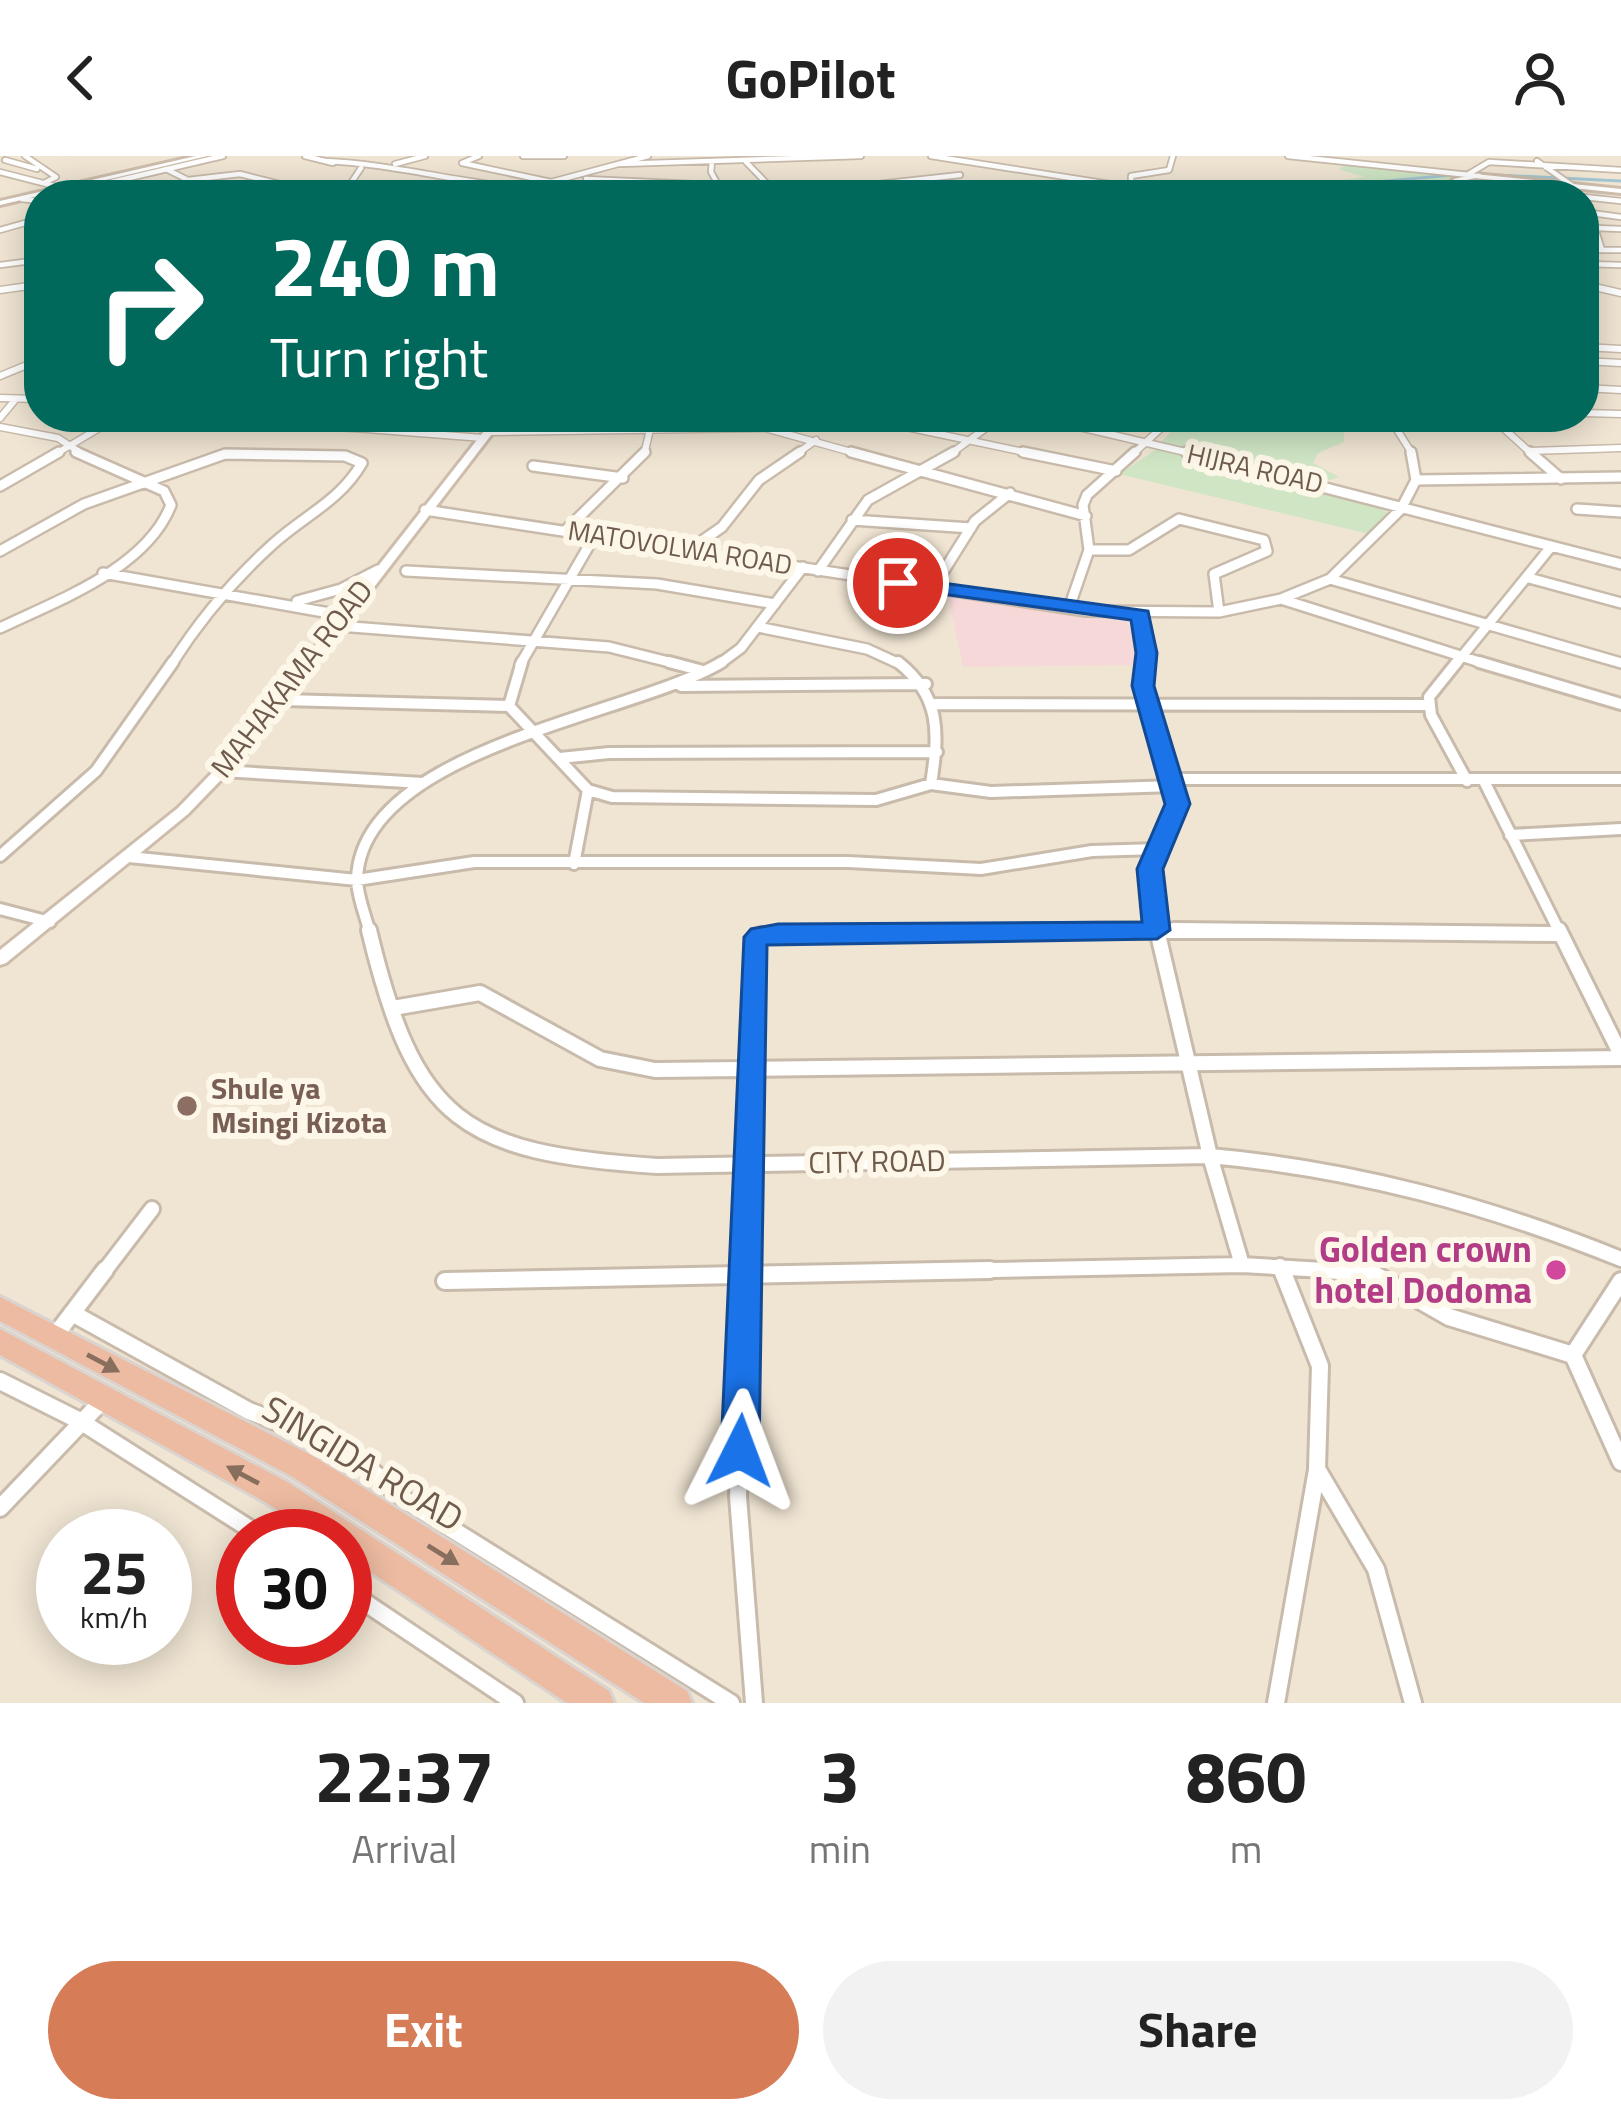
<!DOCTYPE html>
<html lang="en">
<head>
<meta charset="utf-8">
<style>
  :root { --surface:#fff; --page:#f2f2f2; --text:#222; --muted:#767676; --accent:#d67c56 }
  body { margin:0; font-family:"Titillium Web",sans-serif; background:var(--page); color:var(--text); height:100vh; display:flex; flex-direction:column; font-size:45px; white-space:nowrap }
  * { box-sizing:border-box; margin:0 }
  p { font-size:39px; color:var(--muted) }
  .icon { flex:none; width:66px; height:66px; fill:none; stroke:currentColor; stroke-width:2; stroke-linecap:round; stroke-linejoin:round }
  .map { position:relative; height:1547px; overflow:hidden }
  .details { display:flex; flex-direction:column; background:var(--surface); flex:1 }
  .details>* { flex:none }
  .top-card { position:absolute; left:24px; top:24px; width:1575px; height:252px; border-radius:48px; box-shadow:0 6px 30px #0003; background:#00695c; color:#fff; overflow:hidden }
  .speed { position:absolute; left:36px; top:1353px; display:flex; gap:24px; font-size:60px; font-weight:700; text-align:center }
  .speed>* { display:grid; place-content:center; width:156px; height:156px; border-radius:50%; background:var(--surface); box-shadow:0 6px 30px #0003; line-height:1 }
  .speed small { font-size:30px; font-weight:400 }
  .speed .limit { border:18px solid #d22; background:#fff; color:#111 }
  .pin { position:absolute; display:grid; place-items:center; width:102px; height:102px; color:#fff; margin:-51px; border:6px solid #fff; border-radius:50%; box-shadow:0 3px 12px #0007 }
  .me { position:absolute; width:132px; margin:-66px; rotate:3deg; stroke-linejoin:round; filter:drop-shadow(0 0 9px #0008) }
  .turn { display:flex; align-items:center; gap:42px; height:252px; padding:0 48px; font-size:54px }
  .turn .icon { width:156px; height:156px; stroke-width:2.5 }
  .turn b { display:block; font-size:84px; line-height:102px }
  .eta { display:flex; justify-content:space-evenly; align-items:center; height:204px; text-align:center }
  .eta b { font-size:72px; font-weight:700; line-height:84px }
  .cta { display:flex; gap:24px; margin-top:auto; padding:24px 48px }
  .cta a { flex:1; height:138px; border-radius:72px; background:var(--accent); color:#fff; font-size:48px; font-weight:700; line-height:138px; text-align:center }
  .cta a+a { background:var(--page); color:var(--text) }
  header { display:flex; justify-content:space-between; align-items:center; height:156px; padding:0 48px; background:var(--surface); font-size:54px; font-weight:700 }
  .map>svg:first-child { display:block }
  .residential { fill:#f0e5d3; fill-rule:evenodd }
  .medical { fill:#f6d8d9 }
  .green { fill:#cfe5c4 }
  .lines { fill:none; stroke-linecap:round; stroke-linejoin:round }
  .stream { stroke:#a2c6d1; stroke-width:3 }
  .street-far5-casing { stroke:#c9bbab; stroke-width:8 }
  .street-far4-casing { stroke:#c9bbab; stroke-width:9 }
  .street-far3-casing { stroke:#c9bbab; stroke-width:14 }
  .street-far2-casing { stroke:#c9bbab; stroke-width:16 }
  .street-far1-casing { stroke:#c9bbab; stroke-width:20 }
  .street-casing { stroke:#c9bbab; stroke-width:22 }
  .secondary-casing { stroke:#cebdac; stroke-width:6 }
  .highway-casing { stroke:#dad4d0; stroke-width:6 }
  .street-far5 { stroke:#fff; stroke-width:4.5 }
  .street-far4 { stroke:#fff; stroke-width:6 }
  .street-far3 { stroke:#fff; stroke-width:9 }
  .street-far2 { stroke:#fff; stroke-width:10 }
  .street-far1 { stroke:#fff; stroke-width:14 }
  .street { stroke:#fff; stroke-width:16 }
  .secondary { fill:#fff; fill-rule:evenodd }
  .highway { fill:#edbba1; fill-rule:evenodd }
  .oneway { fill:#886e5d }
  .route { fill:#1a73e8; stroke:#114b97; stroke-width:3 }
  .education-dot { fill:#8d6e63; stroke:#fdf7e9; stroke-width:4.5 }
  .hotel-dot { fill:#d1479c; stroke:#fdf7e9; stroke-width:4.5 }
  .labels { text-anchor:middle; stroke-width:12; stroke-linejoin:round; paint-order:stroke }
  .far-street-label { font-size:27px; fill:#6f5b4c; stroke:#fdf7e9 }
  .street-label { font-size:30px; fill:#6f5b4c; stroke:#fdf7e9 }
  .education-label { font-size:30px; font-weight:bold; fill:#785e54; stroke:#fdf7e9; text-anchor:start }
  .near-hotel-label { font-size:36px; font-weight:bold; fill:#b23c85; stroke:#fdf7e9; text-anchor:end }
  .near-street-label { font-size:36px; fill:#6f5b4c; stroke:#fdf7e9 }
</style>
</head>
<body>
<header><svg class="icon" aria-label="back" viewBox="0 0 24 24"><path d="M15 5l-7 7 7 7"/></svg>GoPilot<svg class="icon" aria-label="person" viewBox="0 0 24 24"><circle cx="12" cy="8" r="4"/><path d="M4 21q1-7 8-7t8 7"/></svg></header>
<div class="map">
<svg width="1621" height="1547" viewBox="0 0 1621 1547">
  <rect width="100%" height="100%" fill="#f9f3e4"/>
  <path class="residential" d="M0,0H1621V1547H0ZM39,39H1584V261H39ZM63,1380H165V1482H63ZM243,1380H345V1482H243Z"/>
  <path class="medical" d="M948,441L1127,464L1136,486L1135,509L963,511Z"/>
  <path class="green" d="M1346,9L1455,21L1437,33L1334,25L1365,21L1338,13Z
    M1186,261H1356L1344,270V286L1318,297L1313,307L1339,321L1330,324L1161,286Z
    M1157,293L1367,344L1387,357L1369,378L1119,318Z"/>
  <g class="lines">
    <path class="stream" d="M1476,18L1621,25
      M1232,39L1453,19"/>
    <g class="street-far5-casing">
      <path id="street-far5" d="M25,0L56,21L44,27
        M305,0L333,7
        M479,0L462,7L551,26L648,0
        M523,0H564
        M931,0L1180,39
        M1288,0L1479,20
        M5,4L37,13
        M325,5C402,8 474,32 552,33L556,25
        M712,5L711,16L724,39
        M1537,5L1573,30
        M746,6L778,39
        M395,8L425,0
        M620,8L861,0
        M166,13L188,24L179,28L182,33L201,39
        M0,16L89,39
        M1467,19L1489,6L1621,14
        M586,23L715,29
        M188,24L240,18L324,39
        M1131,28V20L1169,14L1173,0
        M99,29L223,0
        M1515,33L1566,39
        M320,38L351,27L361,12
        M440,39L474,31
        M742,39L778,38
        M778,39L960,19
        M896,39L932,28
        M1584,41L1621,45
        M22,43L39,45
        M1584,56L1621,61
        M0,74L39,63
        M1584,94H1621
        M1602,94L1595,72L1621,73
        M1586,108L1621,109
        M0,109L39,104
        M1584,129L1600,132
        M13,132L39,129"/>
    </g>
    <g class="street-far4-casing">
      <path id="street-far4" d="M1586,129L1621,137
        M0,134L36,129
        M1584,191L1621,193
        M1584,205L1621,207
        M0,220L39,204
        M1584,232L1621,234
        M0,242L39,243
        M1584,257L1621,258
        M378,261L367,273L483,282
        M859,261L1038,299
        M1037,261L1198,299
        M1389,261L1413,299
        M1491,261L1533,299
        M0,262L15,244
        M319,270L367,273
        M0,271L58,282L84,299
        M488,276L765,272L862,299
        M1530,295L1621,292
        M54,299L118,261
        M224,299H257
        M644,299L651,269L659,261
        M795,299L816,284
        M949,299L1001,261
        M1132,299L1173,261"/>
    </g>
    <g class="street-far3-casing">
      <path id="street-far3" d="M851,296L1086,360
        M1023,296L1116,315
        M1186,296L1621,408
        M1530,296L1561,323
        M533,310L623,322
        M1416,324L1621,321
        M0,330L59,296
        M1577,353L1621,356
        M425,354L1086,455L1219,456L1281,443L1330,423L1401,353L1416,324L1411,296
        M852,364L971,372
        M566,374L645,296
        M689,394L722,371L759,324L800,296
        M1089,394H1129L1179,363L1264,384L1267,395L1214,418L1219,456
        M0,395L84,348L225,298L345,300L362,307C340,345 305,359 273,388C233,424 199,465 171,509
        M406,415L657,428L775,448
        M818,415L868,344L954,296
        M103,417L335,458L339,470L609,491L681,509
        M1529,422L1621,447
        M1330,423L1621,507
        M933,432L975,365L1010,337
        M1281,443L1489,509
        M297,445L341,433L378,414
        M1069,452L1089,394L1083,349L1087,339L1135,296
        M1140,459L1145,509
        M758,471L867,493L902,509
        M0,472C58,444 146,413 171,349L164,335L76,296
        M520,509L595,379
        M718,509L741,492L803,411
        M1455,509L1550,392"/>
    </g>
    <g class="street-far2-casing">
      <path id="street-far2" d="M522,506L509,550L588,634L612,641L876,644L931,628C939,577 941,540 898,506
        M669,506L703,515
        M1145,506L1143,530L1178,648L1150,713L1158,777
        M1457,506L1429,541L1431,559L1467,625
        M1479,506L1621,548
        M681,530L926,528
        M284,544L509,550
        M935,548L1427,549
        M560,602L609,597L937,596
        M222,615L423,627
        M1172,623H1621
        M1484,625L1560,777
        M931,628L991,636L1174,630
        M1510,679L1621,673
        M0,700L96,615L173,506
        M129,701L357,724L474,706H848L981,713L1092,695L1157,693
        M574,708L588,634
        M0,753L50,766
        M370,777C366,761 357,740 357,723C361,592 635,559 722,506
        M906,777H1475"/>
    </g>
    <g class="street-far1-casing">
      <path id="street-far1" d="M369,774C415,966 462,997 657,1010L1210,1000C1354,1013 1487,1049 1621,1103
        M1157,774L1210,1000L1242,1109
        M1174,774L1558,778
        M1559,774L1621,899
        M393,852L480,837L600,903L655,914L1621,902
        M1280,1110L1283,1117
        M103,1117L152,1053
        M749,1117L753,787L761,779L1143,774
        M841,1117L1242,1109L1372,1117"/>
    </g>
    <g class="street-casing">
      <path id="street" d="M749,1114L738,1340L754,1547
        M1282,1114L1320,1210L1317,1313L1376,1413L1413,1547
        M1324,1114L1372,1117L1449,1161L1573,1199
        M445,1125L990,1114
        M1621,1125L1573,1199L1621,1306
        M72,1157L249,1255L344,1291L405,1344L731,1547
        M54,1181L105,1114
        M0,1225L80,1265L261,1380
        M0,1352L103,1244
        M345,1433L515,1547
        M1276,1547L1317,1314"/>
    </g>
    <g class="secondary-casing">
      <path id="secondary" d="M196,0H207L0,49V45Z
        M1475,18L1621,33V37L1475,22L1458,26L1443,39H1436L1454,23Z
        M495,261H505L244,600L188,658L6,807L0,809V794L178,652L234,594Z"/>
    </g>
    <g class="highway-casing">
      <path id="highway" d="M0,1141L313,1300L687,1535L692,1547H644L291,1320L0,1165Z
        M0,1173L289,1327L609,1535L614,1547H567L345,1399V1380H316L267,1347L0,1199Z"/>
    </g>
    <use href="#street-far5" class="street-far5"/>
    <use href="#street-far4" class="street-far4"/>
    <use href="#street-far3" class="street-far3"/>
    <use href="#street-far2" class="street-far2"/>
    <use href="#street-far1" class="street-far1"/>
    <use href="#street" class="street"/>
    <use href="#secondary" class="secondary"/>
    <use href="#highway" class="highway"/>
  </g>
  <defs><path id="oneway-solid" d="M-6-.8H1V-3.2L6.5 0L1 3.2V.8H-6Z" transform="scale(3)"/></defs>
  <g class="oneway">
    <use href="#oneway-solid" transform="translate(103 1207) rotate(28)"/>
    <use href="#oneway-solid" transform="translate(243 1319) rotate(-152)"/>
    <use href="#oneway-solid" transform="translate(443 1399) rotate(32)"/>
  </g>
  <path class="route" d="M898,421L1148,455L1157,497L1154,530L1190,648L1163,713L1170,774L1157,783L767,789L759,1295L754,1308L740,1313L726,1308L721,1295L744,781L751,773L778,768L1142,766L1137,713L1165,648L1132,530L1136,497L1131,464L892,431L889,427Z"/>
  <circle class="education-dot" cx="187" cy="950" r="12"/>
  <circle class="hotel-dot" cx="1556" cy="1114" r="12"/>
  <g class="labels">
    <g class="far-street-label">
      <text transform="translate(1255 313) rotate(13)" y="9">HIJRA ROAD</text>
      <text transform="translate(680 392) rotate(9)" y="9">MATOVOLWA ROAD</text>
    </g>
    <g class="street-label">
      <text transform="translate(292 523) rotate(-52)" y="10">MAHAKAMA ROAD</text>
      <text transform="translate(877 1006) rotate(-1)" y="10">CITY ROAD</text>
    </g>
    <g class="education-label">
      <text x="211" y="943">Shule ya<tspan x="211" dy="34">Msingi Kizota</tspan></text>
    </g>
    <g class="near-hotel-label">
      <text x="1532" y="1106">Golden crown<tspan x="1532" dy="41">hotel Dodoma</tspan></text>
    </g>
    <g class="near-street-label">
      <text transform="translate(363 1307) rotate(31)" y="13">SINGIDA ROAD</text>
    </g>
  </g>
</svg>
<div class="speed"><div>25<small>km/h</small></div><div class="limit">30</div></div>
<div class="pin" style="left:898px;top:427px;background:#d93025"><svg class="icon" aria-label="arrive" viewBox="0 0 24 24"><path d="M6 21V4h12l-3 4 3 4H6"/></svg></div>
<svg class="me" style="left:740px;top:1295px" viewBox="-20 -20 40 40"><path d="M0-17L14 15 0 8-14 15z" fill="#1a73e8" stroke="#fff" stroke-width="4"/></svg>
<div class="top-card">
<div class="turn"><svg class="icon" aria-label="right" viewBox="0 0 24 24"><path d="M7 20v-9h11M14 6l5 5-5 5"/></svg><div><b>240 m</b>Turn right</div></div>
</div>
</div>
<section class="details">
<div class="eta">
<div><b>22:37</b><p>Arrival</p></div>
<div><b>3</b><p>min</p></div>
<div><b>860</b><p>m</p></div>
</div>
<div class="cta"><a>Exit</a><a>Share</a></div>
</section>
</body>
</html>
